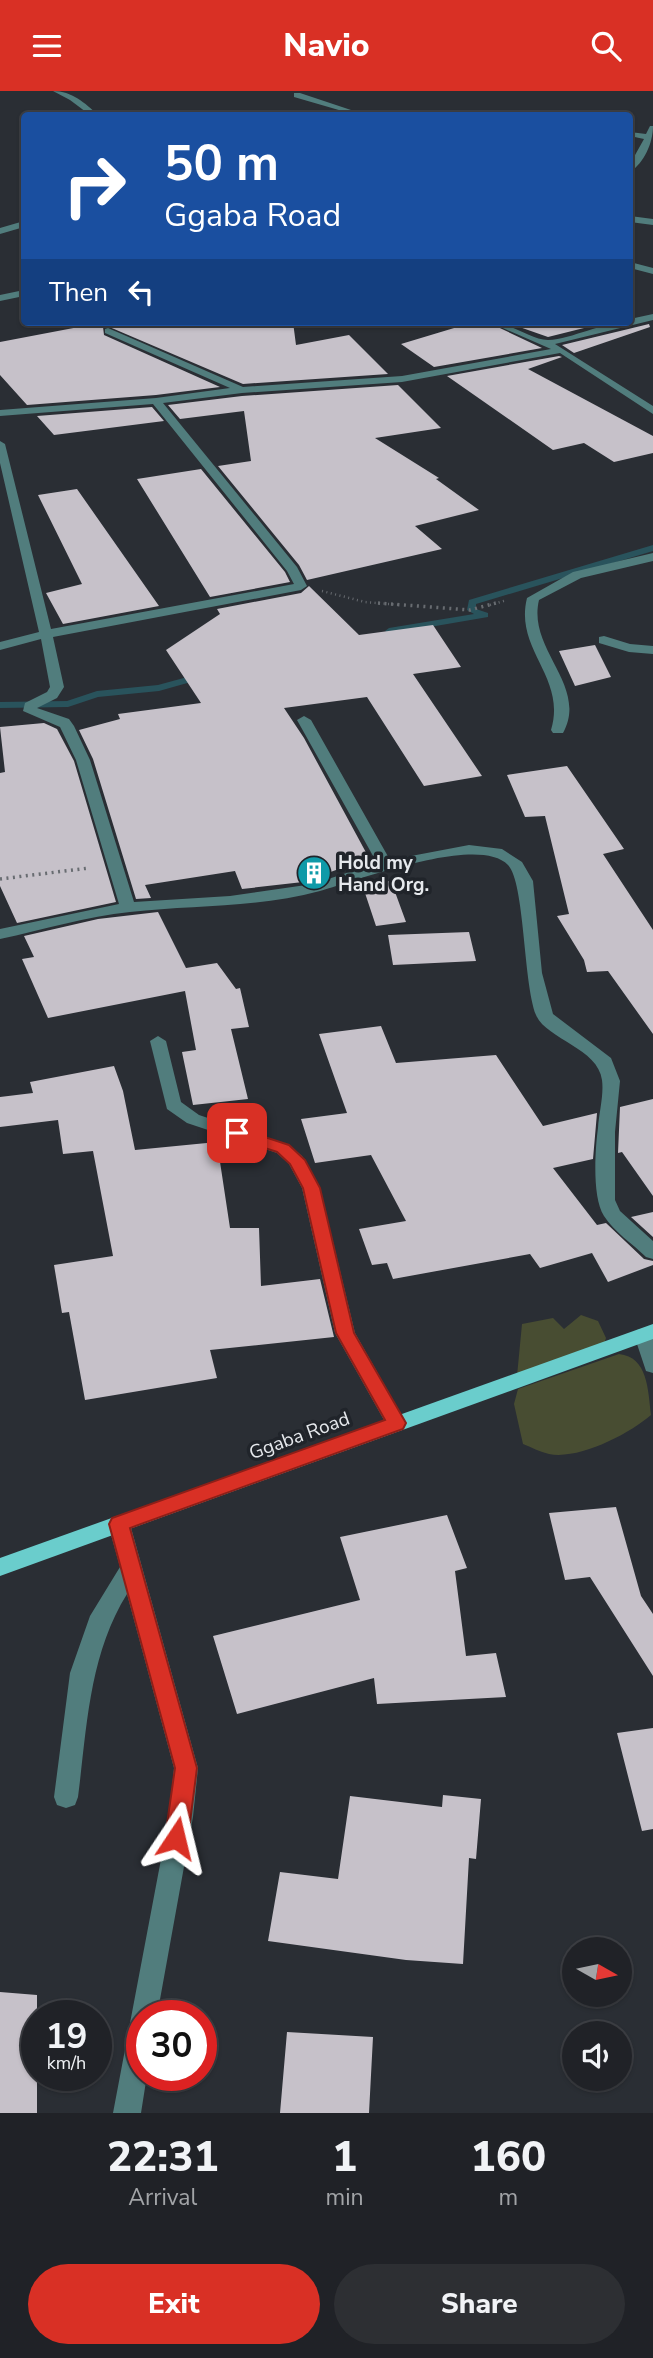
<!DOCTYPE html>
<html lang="en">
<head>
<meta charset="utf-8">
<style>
  :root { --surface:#202227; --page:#2d2f33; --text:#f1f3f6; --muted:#a2a4a7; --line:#3d3f44; --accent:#d93025 }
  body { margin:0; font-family:"Nunito Sans",sans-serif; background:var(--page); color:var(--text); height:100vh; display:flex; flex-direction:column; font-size:26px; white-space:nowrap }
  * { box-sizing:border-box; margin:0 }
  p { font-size:23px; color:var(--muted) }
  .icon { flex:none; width:38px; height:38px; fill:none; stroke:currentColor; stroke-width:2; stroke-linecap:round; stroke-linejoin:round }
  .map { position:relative; height:2022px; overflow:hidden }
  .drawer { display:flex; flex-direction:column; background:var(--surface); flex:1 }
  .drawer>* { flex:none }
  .banner { position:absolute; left:21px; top:21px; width:612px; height:214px; border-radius:7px; box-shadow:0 2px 5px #0004,0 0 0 2px var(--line); background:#1a4fa0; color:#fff; overflow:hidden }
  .needle { width:46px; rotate:99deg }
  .fabs { position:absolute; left:562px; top:1846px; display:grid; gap:14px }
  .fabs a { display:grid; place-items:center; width:70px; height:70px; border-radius:50%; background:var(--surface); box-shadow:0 2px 5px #0004,0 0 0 2px var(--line); font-size:35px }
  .speed { position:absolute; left:21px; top:1909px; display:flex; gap:14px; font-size:35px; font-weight:700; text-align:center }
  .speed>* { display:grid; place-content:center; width:91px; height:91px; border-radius:50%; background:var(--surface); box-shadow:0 2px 5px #0004,0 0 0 2px var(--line); line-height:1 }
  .speed small { font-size:18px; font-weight:400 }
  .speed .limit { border:10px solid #d22; background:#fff; color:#111 }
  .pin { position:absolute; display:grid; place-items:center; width:60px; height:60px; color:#fff; margin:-30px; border-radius:14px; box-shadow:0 4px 10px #0006 }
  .me { position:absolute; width:77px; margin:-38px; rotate:10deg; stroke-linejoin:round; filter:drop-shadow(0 0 5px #0008) }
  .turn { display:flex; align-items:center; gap:24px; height:147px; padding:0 28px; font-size:32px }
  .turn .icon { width:91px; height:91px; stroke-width:2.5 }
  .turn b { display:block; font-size:49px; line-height:60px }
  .then { display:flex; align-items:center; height:66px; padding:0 28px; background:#0003; gap:14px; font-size:26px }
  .eta { display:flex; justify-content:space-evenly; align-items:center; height:119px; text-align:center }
  .eta b { font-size:42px; font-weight:800; line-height:49px }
  .button { display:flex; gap:14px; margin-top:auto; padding:14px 28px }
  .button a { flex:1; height:80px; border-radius:42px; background:var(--accent); color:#fff; font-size:28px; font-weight:800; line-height:80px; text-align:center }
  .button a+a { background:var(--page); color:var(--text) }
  header { display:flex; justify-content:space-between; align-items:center; height:91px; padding:0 28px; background:var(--accent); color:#fff; font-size:32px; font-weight:800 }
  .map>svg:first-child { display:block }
  .green { fill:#484d32 }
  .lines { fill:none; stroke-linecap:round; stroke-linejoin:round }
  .stream { fill:#29535c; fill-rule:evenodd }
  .building { fill:#c6c1c9 }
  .path-far1 { stroke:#686c71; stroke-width:2.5; stroke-dasharray:1 3.5; stroke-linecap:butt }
  .path { stroke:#686c71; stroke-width:3.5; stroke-dasharray:2 4.5; stroke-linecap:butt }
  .minor { fill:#517d7d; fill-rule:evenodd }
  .major { fill:#6acdcc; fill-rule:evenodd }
  .route { fill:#d93025; stroke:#8d1f18; stroke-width:2 }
  .labels { text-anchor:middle; stroke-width:7; stroke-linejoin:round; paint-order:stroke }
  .poi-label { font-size:19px; font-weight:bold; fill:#e6e9ed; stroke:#20242a; text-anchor:start }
  .street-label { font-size:19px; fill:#e6e9ed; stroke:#20242a }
</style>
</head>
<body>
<header><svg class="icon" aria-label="menu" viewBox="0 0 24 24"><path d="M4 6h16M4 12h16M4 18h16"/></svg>Navio<svg class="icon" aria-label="search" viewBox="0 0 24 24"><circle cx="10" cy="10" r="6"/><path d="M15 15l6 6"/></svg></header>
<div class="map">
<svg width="653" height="2022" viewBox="0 0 653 2022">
  <rect width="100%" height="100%" fill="#2a2e34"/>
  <path class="green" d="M581,1224L598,1230L606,1247L604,1253L517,1285L522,1233L553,1227L564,1238Z
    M619,1263C648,1266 648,1299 651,1324C629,1343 579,1369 549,1363C540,1361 531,1356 523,1353L514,1313L518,1298Z"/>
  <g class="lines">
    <path class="stream" d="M653,454V460L476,513V518L488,522V526L389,543L385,540L389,537L474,523L467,519L469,509Z
      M202,582L205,583V587L159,600L98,606L68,616L0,617V611L67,610L97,600L158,594Z"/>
  </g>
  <path class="building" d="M105,231H293L296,254L349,244L388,283L243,293L107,235L103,236L104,244L220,296L156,304L27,314L0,284V251Z
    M474,231H487L542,257L434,276L401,253Z
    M505,231H608L548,246Z
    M649,233L650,236L574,262L562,254Z
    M559,265L562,266L528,278L653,345V362L614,371L584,352L553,359L447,285Z
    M398,294L441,337L375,347L439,387L436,388L479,419L415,435L442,458L307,489L299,474L218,375L251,370L244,320L180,328L168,314L242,305Z
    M152,316L164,330L54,344L37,325Z
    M201,378L285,481L290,491L210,506L137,388Z
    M77,398L159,515L63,533L46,502L82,493L38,404Z
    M309,495L359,544L433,534L461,576L413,583L482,685L424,695L367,606L284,617L304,647L369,767L303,791L242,798L235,780L145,794L151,807L136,808L93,668L79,639L120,628L118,623L201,612L166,559L220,523L217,518L301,502Z
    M595,554L611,586L575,595L559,560Z
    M44,632L57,638L74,670L116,811L17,832L0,795V682L5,681L0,636Z
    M567,675L624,758L603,763L653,839V943L608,880L587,881L584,869L557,825L569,823L545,725L525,726L507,684Z
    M391,790L406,831L376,835L362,793Z
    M158,821L186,877L217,872L236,898L240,897L249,936L231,938L248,1008L193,1014L182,961L196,959L185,900L48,927L22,868L34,866L24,845L98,828Z
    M469,841L476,870L393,874L388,844Z
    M381,935L396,972L496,964L543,1035L597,1022L593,1068L553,1077L597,1134L606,1132L644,1168L653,1170V1174L608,1191L592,1162L540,1177L530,1163L393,1188L387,1172L372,1174L359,1138L406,1130L371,1064L315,1072L301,1028L347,1022L319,943Z
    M114,975L123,1000L135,1059L217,1051L230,1137H259L261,1195L320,1188L334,1246L210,1259L217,1287L85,1309L69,1221L62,1222L54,1174L113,1165L93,1060L63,1063L58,1029L0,1036V1006L33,1002L30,991Z
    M653,1008V1105L622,1061L618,1062L620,1016Z
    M653,1121V1146L631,1126Z
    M616,1416L641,1505L653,1523V1585L590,1486L565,1489L549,1422Z
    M447,1424L467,1477L455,1480L466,1565L496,1562L506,1606L377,1613L374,1587L237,1623L213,1545L360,1509L340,1446Z
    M653,1637V1738L642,1740L617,1642Z
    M443,1704L481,1708L476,1768L469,1767L463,1873L406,1869L268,1850L280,1781L338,1788L350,1705L442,1716Z
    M0,1901L37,1904V2022H0Z
    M287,1941L373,1946L369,2022H280Z"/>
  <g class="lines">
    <path class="path-far1" d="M322,500L365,511L401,514
      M490,514L507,509"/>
    <path class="path" d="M378,512L470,519L496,512
      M0,788L89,777"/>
    <path class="minor" d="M53,0C72,0 85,12 98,24H90L70,9Z
      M294,2H300L366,24H356L294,6Z
      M650,35H653C653,52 644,72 630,81V73L644,48L630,45V41L646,43Z
      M630,125L653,128V134L630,131Z
      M24,130V136L0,143V137Z
      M630,171L653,177V183L630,177Z
      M24,199V205L0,210V204Z
      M653,223V229L555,253L653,315V323L560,262L402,291L242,302L163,312L297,476L307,495L301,499L53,546L64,596L57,607L37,617L69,628L74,635L90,669L134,811L230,805L313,793L377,772L297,629L304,625L311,629L390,769L469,754L502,758L522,771L533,790L542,882L553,923L611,967L620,990L615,1041V1109L620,1120L653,1150V1168L646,1166C633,1153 614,1141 604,1125C592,1107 595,1059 598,1037C599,1022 604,1004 602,989C598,957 546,948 536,924C523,890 525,792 508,774C478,743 357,790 320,800C258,817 193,814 130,821C87,825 43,839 0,848V838L119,813L76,669L60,636L23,620L25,612L47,601L50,596L41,548L0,559V551L39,541L0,372V350L5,353L51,538L294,493L287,480L153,313L0,325V319L156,307L230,297L105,242V238L108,237L243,296L402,285L551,258L489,231C511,231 530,249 548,249C573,248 601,231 630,231V228Z
      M653,462V470L581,487L539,509C527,559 589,594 563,642H553L551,639C567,586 514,559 527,507L573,481Z
      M604,545L630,553L653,555V563L629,561L599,552V546Z
      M158,945L166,950L181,1011L199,1024L289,1054L302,1065L320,1097L355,1242L406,1332L403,1338L396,1340L389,1338L335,1242L302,1097L289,1073L277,1062L187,1032L167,1018L150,950Z
      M644,1237L653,1242V1282L646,1280L634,1244L637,1239Z
      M119,1424L127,1427L130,1433L198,1677L193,1726L157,1925H142V1984H147L141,2022H113L169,1726L174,1677L127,1503C89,1564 87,1636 78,1706L75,1714L66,1717L57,1714L54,1706L70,1582L90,1525L120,1476L108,1433L111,1427Z"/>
    <path class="major" d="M653,1233V1248L0,1485V1467Z"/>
  </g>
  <path class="route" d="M237,1037L289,1054L305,1069L320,1097L354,1242L406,1332L403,1338L130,1437L197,1677L188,1747L184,1754L176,1757L168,1754L165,1747L175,1677L109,1433L112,1427L385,1329L336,1242L303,1097L290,1073L277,1061L231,1046V1039Z"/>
  <defs>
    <g id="building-disc" transform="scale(1.75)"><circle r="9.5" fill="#0f9aa8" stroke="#20242a"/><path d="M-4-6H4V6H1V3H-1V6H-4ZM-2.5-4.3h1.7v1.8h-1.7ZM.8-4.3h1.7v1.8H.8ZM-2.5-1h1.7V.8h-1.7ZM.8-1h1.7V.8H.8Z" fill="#fff"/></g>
  </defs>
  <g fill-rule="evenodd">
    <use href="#building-disc" x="314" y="782"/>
  </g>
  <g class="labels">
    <g class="poi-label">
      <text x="338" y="778">Hold my<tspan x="338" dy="22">Hand Org.</tspan></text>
    </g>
    <g class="street-label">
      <text transform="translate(299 1344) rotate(-20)" y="7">Ggaba Road</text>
    </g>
  </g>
</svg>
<div class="fabs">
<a><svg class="needle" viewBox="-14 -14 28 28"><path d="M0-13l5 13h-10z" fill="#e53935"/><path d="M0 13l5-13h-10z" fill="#a2a4a7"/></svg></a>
<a><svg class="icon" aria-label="sound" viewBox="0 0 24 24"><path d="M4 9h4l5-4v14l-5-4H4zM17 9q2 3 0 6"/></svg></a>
</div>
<div class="speed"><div>19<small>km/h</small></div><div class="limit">30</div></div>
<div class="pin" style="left:237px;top:1042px;background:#d93025"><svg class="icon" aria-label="arrive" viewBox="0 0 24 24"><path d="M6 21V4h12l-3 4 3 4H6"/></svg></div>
<svg class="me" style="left:176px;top:1747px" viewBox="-20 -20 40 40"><path d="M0-17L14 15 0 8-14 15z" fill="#d93025" stroke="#fff" stroke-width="4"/></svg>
<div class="banner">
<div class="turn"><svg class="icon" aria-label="right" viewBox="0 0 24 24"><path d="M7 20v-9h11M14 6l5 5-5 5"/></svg><div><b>50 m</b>Ggaba Road</div></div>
<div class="then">Then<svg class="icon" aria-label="left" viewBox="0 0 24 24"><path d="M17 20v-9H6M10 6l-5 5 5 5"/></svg></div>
</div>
</div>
<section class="drawer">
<div class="eta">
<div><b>22:31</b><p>Arrival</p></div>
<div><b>1</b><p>min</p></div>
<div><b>160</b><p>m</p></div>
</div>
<div class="button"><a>Exit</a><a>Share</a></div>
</section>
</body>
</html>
